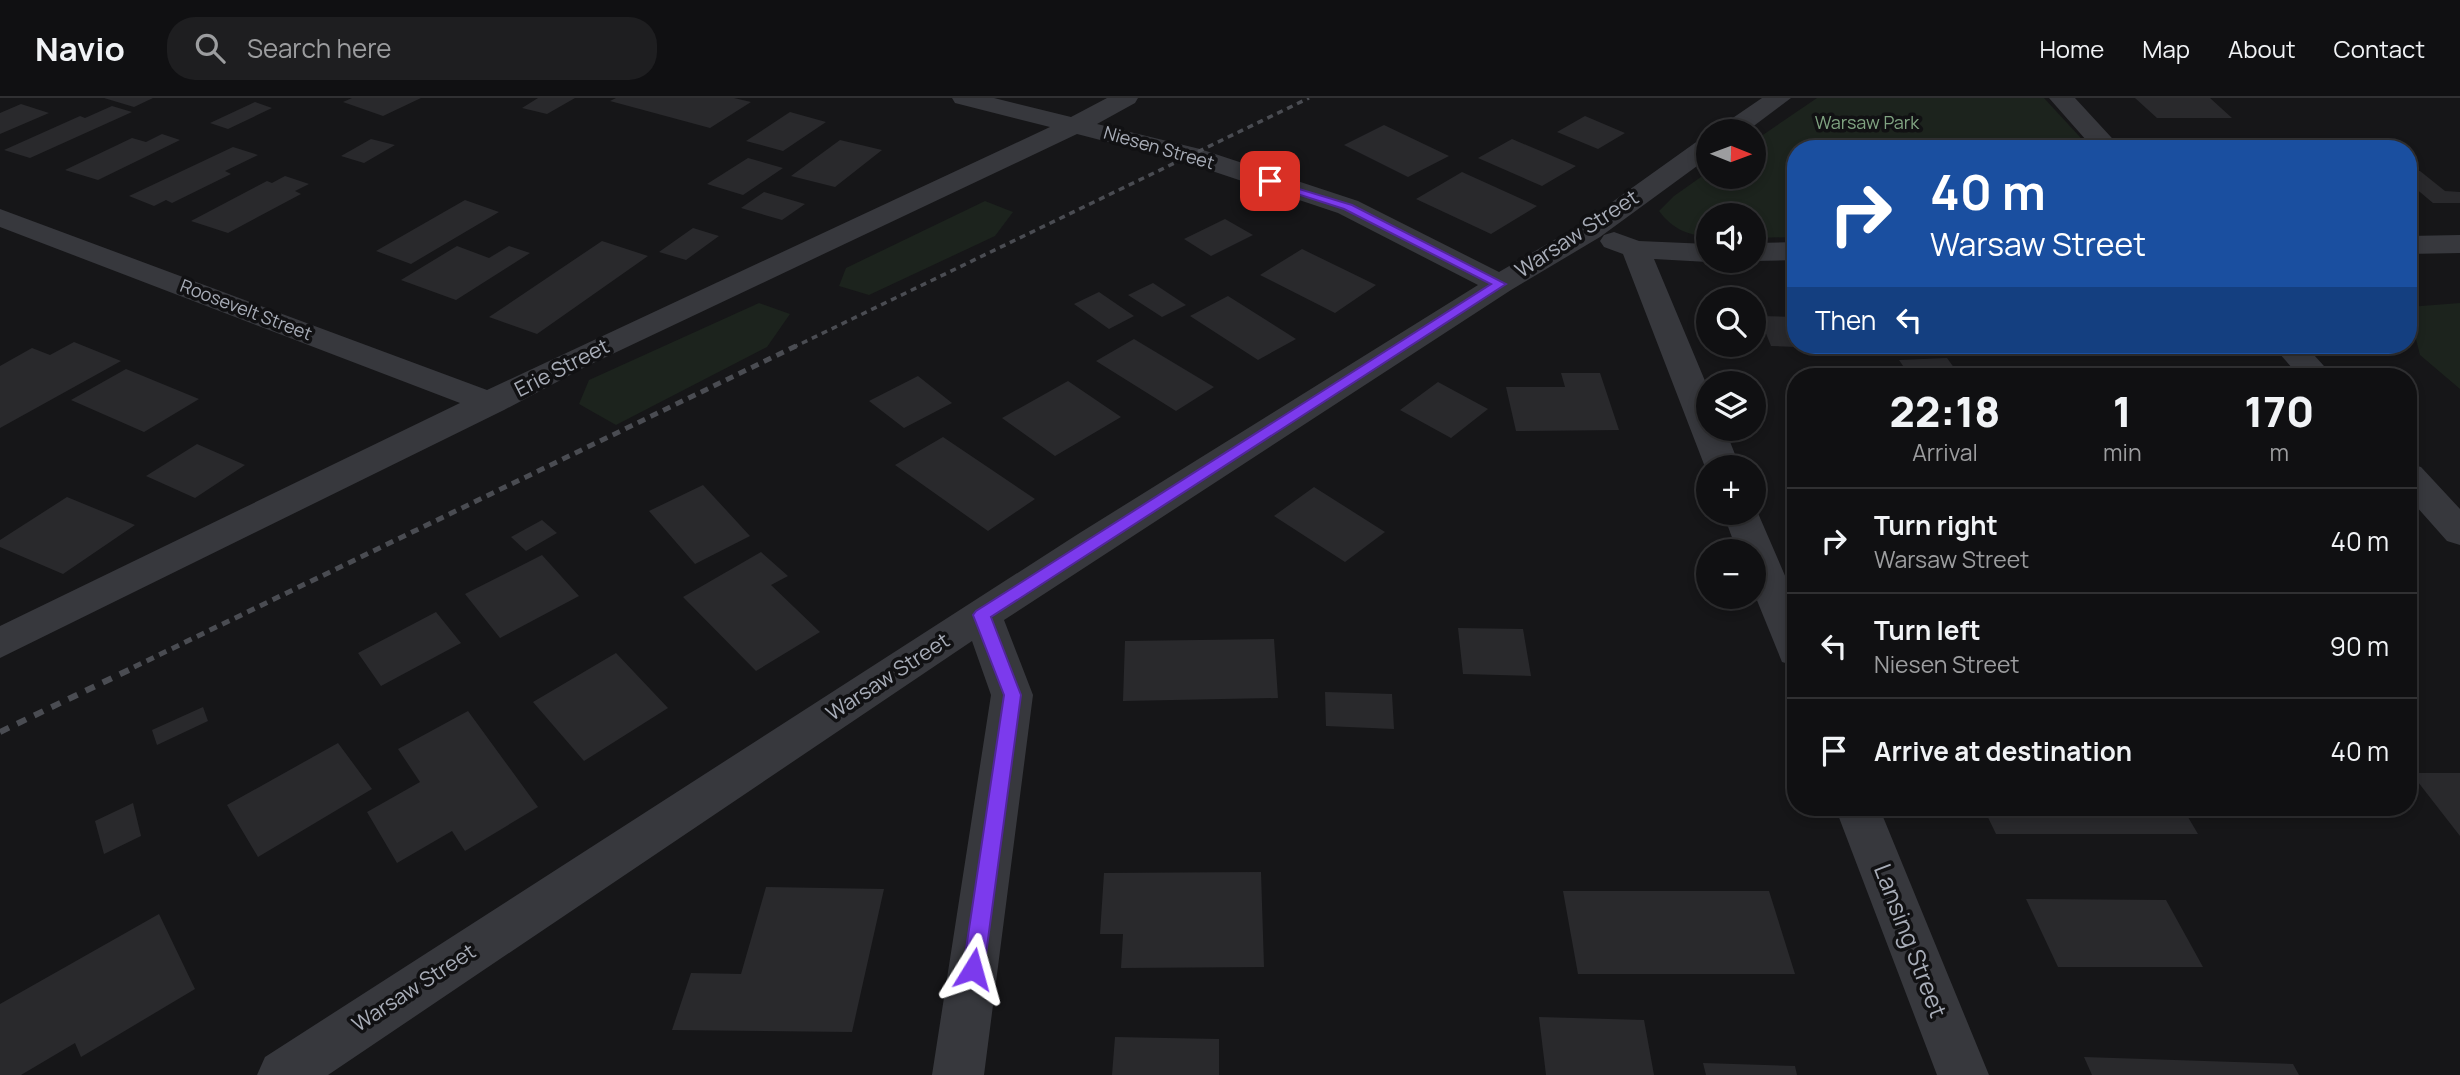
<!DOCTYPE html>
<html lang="en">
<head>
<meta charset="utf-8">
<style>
  :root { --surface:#101012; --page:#1e1e20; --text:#f1f3f6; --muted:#9c9d9f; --line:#303032 }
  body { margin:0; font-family:Manrope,sans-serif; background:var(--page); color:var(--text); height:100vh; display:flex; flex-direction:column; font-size:26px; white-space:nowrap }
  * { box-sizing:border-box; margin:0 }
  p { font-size:23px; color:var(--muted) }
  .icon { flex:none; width:38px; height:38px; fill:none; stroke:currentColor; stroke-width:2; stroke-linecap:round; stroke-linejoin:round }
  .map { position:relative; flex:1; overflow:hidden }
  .panel { position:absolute; left:1787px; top:270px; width:630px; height:448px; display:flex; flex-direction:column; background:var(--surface); border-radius:28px; box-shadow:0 4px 10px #0003,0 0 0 2px var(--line) }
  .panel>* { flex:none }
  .banner { position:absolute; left:1787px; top:42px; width:630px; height:214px; border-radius:28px; box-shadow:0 4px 10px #0003,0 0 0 2px var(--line); background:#1a4fa0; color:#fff; overflow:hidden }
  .needle { width:46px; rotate:91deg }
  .buttons { position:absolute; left:1696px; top:21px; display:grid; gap:14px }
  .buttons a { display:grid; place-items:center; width:70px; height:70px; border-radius:50%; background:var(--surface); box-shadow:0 4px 10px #0003,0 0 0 2px var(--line); font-size:35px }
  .pin { position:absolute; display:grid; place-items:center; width:60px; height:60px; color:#fff; margin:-30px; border-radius:14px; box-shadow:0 4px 10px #0006 }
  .me { position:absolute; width:77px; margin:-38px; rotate:8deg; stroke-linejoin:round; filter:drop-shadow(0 0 5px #0008) }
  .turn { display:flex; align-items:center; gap:24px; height:147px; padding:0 28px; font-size:32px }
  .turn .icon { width:91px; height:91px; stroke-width:2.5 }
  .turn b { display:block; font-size:49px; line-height:60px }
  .then { display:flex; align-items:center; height:66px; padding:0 28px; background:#0003; gap:14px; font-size:26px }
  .eta { display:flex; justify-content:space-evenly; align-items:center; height:119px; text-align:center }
  .eta b { font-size:42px; font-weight:800; line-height:49px }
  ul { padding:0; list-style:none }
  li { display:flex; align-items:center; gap:21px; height:105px; padding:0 28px; border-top:2px solid var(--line) }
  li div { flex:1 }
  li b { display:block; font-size:26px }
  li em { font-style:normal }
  header { display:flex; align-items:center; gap:42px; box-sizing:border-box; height:98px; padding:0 35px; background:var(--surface); border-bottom:2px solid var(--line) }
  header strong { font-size:33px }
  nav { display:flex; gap:38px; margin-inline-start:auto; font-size:24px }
  .search { width:490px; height:63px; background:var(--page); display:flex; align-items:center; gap:18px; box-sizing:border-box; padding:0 24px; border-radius:28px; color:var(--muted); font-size:26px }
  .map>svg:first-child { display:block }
  .green { fill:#1c231d }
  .building { fill:#29292c }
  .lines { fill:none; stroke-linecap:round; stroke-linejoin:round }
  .minor { fill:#37383d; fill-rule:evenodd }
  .rail-far2 { stroke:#4a4c52; stroke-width:3.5; stroke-dasharray:6 5; stroke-linecap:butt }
  .rail-far1 { stroke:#4a4c52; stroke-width:5; stroke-dasharray:8 6; stroke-linecap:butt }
  .rail { stroke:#4a4c52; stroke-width:6; stroke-dasharray:10 9; stroke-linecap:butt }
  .route { fill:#7c3aed; stroke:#51269a; stroke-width:2 }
  .labels { text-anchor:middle; stroke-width:7; stroke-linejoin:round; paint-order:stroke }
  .far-park-label { font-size:18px; fill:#7fa381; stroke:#111113 }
  .far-street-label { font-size:18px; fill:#a8adb8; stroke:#111113 }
  .street-label { font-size:21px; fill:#a8adb8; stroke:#111113 }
  .near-street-label { font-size:24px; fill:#a8adb8; stroke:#111113 }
</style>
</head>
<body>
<header>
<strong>Navio</strong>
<div class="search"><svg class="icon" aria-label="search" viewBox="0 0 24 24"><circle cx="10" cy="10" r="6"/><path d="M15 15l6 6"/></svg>Search here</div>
<nav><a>Home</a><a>Map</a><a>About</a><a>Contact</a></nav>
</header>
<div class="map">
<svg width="2460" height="977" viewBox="0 0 2460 977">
  <rect width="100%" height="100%" fill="#161618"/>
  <path class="green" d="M1817,0H2044L2091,51H1796L1795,139L1754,140V117H1708V139C1685,136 1673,131 1659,113L1674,98L1708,74V79H1754V43Z
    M985,103L1013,114L995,138L869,197L839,188L846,170Z
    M759,205L790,216L767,249L616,327L579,306L589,282Z
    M2460,205V291L2420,257L2408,209Z"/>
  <path class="building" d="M104,0H153L134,9Z
    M352,0H421L383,18L343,4Z
    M538,0H575L547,16L522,10Z
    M616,0H734L751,4L710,30L610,3Z
    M2135,0H2210L2232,20H2157Z
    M255,4L272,10L228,31L210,25Z
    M21,6L49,15L0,36V15Z
    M112,8L132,14L30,60L4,52L80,18L85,20Z
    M790,14L826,24L783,53L746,43Z
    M1585,18L1625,35L1598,51L1557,34Z
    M1384,27L1449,58L1408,79L1344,47Z
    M162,36L180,42L98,82L65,72L132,40L146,44Z
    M2169,40L2266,41L2277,51H2179Z
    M371,41L395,47L364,65L341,58Z
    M1512,41L1576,68L1542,88L1478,60Z
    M840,42L882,52L835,89L791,78Z
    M233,49L258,57L225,73L231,76L172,105L166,102L154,108L129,98Z
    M748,60L783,70L743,97L707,86Z
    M2408,72L2420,73L2445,93L2460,94V105H2433L2408,84Z
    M1462,74L1537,108L1491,136L1416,101Z
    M285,78L309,86L295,93L301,96L228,135L191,123L267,83L272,85Z
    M764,94L805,106L782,122L741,110Z
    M465,102L499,114L411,166L376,153Z
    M1225,121L1253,137L1211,158L1184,141Z
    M693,130L719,138L686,162L659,154Z
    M602,143L648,158L537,236L489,219Z
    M457,148L489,160L509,148L530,155L456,202L401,182Z
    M1302,151L1376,187L1335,215L1260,177Z
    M1153,185L1186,207L1162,219L1128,197Z
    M1099,194L1134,218L1109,231L1074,206Z
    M1228,198L1296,241L1258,262L1190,218Z
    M1759,218L1796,219V249L1771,248Z
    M1134,241L1214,289L1176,313L1096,263Z
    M74,244L121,263L0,330V268L32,250L50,257Z
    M1866,247H1932L1938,256L1871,257Z
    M2122,247H2178L2186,256L2131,257Z
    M1947,260L1960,278H1910L1899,262Z
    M126,271L199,301L144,334L71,302Z
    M1561,275H1600L1619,332L1516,333L1506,289H1565Z
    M918,278L952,305L904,330L869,303Z
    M1068,283L1121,319L1055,358L1002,320Z
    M1438,284L1488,311L1451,340L1400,312Z
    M943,339L1035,401L988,433L895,367Z
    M197,346L245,367L195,400L146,378Z
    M703,387L750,438L695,466L649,413Z
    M1314,389L1385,434L1345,464L1274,418Z
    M67,399L135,427L63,476L0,449V442Z
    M542,422L557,435L526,453L511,439Z
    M761,454L788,478L771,487L820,534L756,573L683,499Z
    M542,457L579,498L500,540L465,496Z
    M436,514L461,545L381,588L358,555Z
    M1458,530L1523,531L1531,578L1463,576Z
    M1274,541L1278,600L1123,603L1125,543Z
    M616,555L668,610L584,663L533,604Z
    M1325,594L1392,596L1394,631L1326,628Z
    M203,609L208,623L157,647L152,632Z
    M468,613L538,709L465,753L452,733L397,765L367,714L420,684L398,651Z
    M338,645L372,691L258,759L227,707Z
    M2411,675H2460V738Z
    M133,705L141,738L104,756L95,723Z
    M1983,709H2182L2198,736H1996Z
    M1261,774L1264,869L1121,870L1123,836H1100L1104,775Z
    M766,789L884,791L852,934L672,932L691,875L741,876Z
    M1563,793H1769L1795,876H1578Z
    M2026,801L2166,802L2203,869H2058Z
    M159,816L195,891L81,959L75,945L21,977H0V906Z
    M1539,919L1644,922L1654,977H1546Z
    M1115,939L1219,941V977H1112Z
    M2084,959L2293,966L2299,977H2092Z
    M1703,965L1795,968L1797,977H1706Z"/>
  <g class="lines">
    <path class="minor" d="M952,0H994L1071,19L1107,0H1138L1135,5L1097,26L1200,51L1358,103L1499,174L1580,127L1699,42L1708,40V60L1600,139L1511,192L1004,522L1033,597L984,977H932L991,597L972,543L328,977H257L265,959L1078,436L1478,187L1338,115L1182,63L1077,36L587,268L504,312L0,560V528L460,305L0,129V111L487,292L1050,29L955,5Z
      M1762,0H1791L1747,33H1717L1721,28Z
      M2049,0H2075L2122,51H2094Z
      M1614,134L1639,143L1708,146V163H1712L1708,164L1654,161L1708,290V331H1725L1740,369H1708V373L1705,369L1623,156L1604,149L1600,143L1604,137Z
      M2460,137V155L2408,156V138Z
      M1796,144V162L1754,163V145Z
      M2272,247H2305L2333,278H2299Z
      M2408,365L2421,369L2460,411V447L2447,443L2408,399Z
      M1754,406L1796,503V568L1782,564L1754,495V453H1737L1723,415H1754Z
      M1835,709H1879L1989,977H1937Z"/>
    <path class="rail-far2" d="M792,250L1309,0"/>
    <path class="rail-far1" d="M134,569L796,248"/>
    <path class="rail" d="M0,634L137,568"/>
  </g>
  <path class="route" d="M1266,81L1352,107L1506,186L991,519L1021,597L984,871L981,877L973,880L966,877L963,871L1004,597L973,517L976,513L1491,186L1344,111L1266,86Z"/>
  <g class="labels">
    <g class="far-park-label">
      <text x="1867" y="31">Warsaw Park</text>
    </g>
    <g class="far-street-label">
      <text transform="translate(1159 50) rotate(16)" y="6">Niesen Street</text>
      <text transform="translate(246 212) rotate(21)" y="6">Roosevelt Street</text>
    </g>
    <g class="street-label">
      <text transform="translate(1577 136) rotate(-33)" y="7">Warsaw Street</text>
      <text transform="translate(562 270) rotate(-27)" y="7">Erie Street</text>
      <text transform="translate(888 579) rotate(-33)" y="7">Warsaw Street</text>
      <text transform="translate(414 890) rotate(-33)" y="7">Warsaw Street</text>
    </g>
    <g class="near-street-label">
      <text transform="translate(1910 843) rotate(69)" y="8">Lansing Street</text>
    </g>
  </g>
</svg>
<div class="buttons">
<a><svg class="needle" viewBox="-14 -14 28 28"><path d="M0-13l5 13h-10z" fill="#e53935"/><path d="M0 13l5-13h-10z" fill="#9c9d9f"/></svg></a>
<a><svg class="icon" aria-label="sound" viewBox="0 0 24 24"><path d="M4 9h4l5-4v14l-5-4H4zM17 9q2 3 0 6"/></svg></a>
<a><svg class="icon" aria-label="search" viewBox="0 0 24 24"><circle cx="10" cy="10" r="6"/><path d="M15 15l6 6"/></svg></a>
<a><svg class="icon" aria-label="layers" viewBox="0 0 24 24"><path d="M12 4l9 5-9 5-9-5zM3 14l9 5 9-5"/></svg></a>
<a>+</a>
<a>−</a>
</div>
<div class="pin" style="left:1270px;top:83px;background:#d93025"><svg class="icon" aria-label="arrive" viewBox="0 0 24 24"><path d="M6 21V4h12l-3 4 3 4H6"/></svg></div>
<svg class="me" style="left:973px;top:871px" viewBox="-20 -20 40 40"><path d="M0-17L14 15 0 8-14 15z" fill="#7c3aed" stroke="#fff" stroke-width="4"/></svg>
<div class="banner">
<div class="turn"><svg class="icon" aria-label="right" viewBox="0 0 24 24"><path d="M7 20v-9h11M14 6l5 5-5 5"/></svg><div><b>40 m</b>Warsaw Street</div></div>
<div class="then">Then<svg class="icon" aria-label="left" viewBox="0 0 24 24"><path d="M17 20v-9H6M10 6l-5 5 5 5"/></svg></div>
</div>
<section class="panel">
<div class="eta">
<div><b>22:18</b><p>Arrival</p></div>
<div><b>1</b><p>min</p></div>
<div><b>170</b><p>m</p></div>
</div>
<ul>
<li><svg class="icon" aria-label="right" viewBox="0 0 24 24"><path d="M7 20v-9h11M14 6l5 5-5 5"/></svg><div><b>Turn right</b><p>Warsaw Street</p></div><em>40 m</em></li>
<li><svg class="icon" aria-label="left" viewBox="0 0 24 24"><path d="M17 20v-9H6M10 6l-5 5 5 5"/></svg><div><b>Turn left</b><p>Niesen Street</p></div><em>90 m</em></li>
<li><svg class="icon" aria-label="arrive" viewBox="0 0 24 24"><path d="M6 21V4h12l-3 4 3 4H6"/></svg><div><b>Arrive at destination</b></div><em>40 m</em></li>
</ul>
</section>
</div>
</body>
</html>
